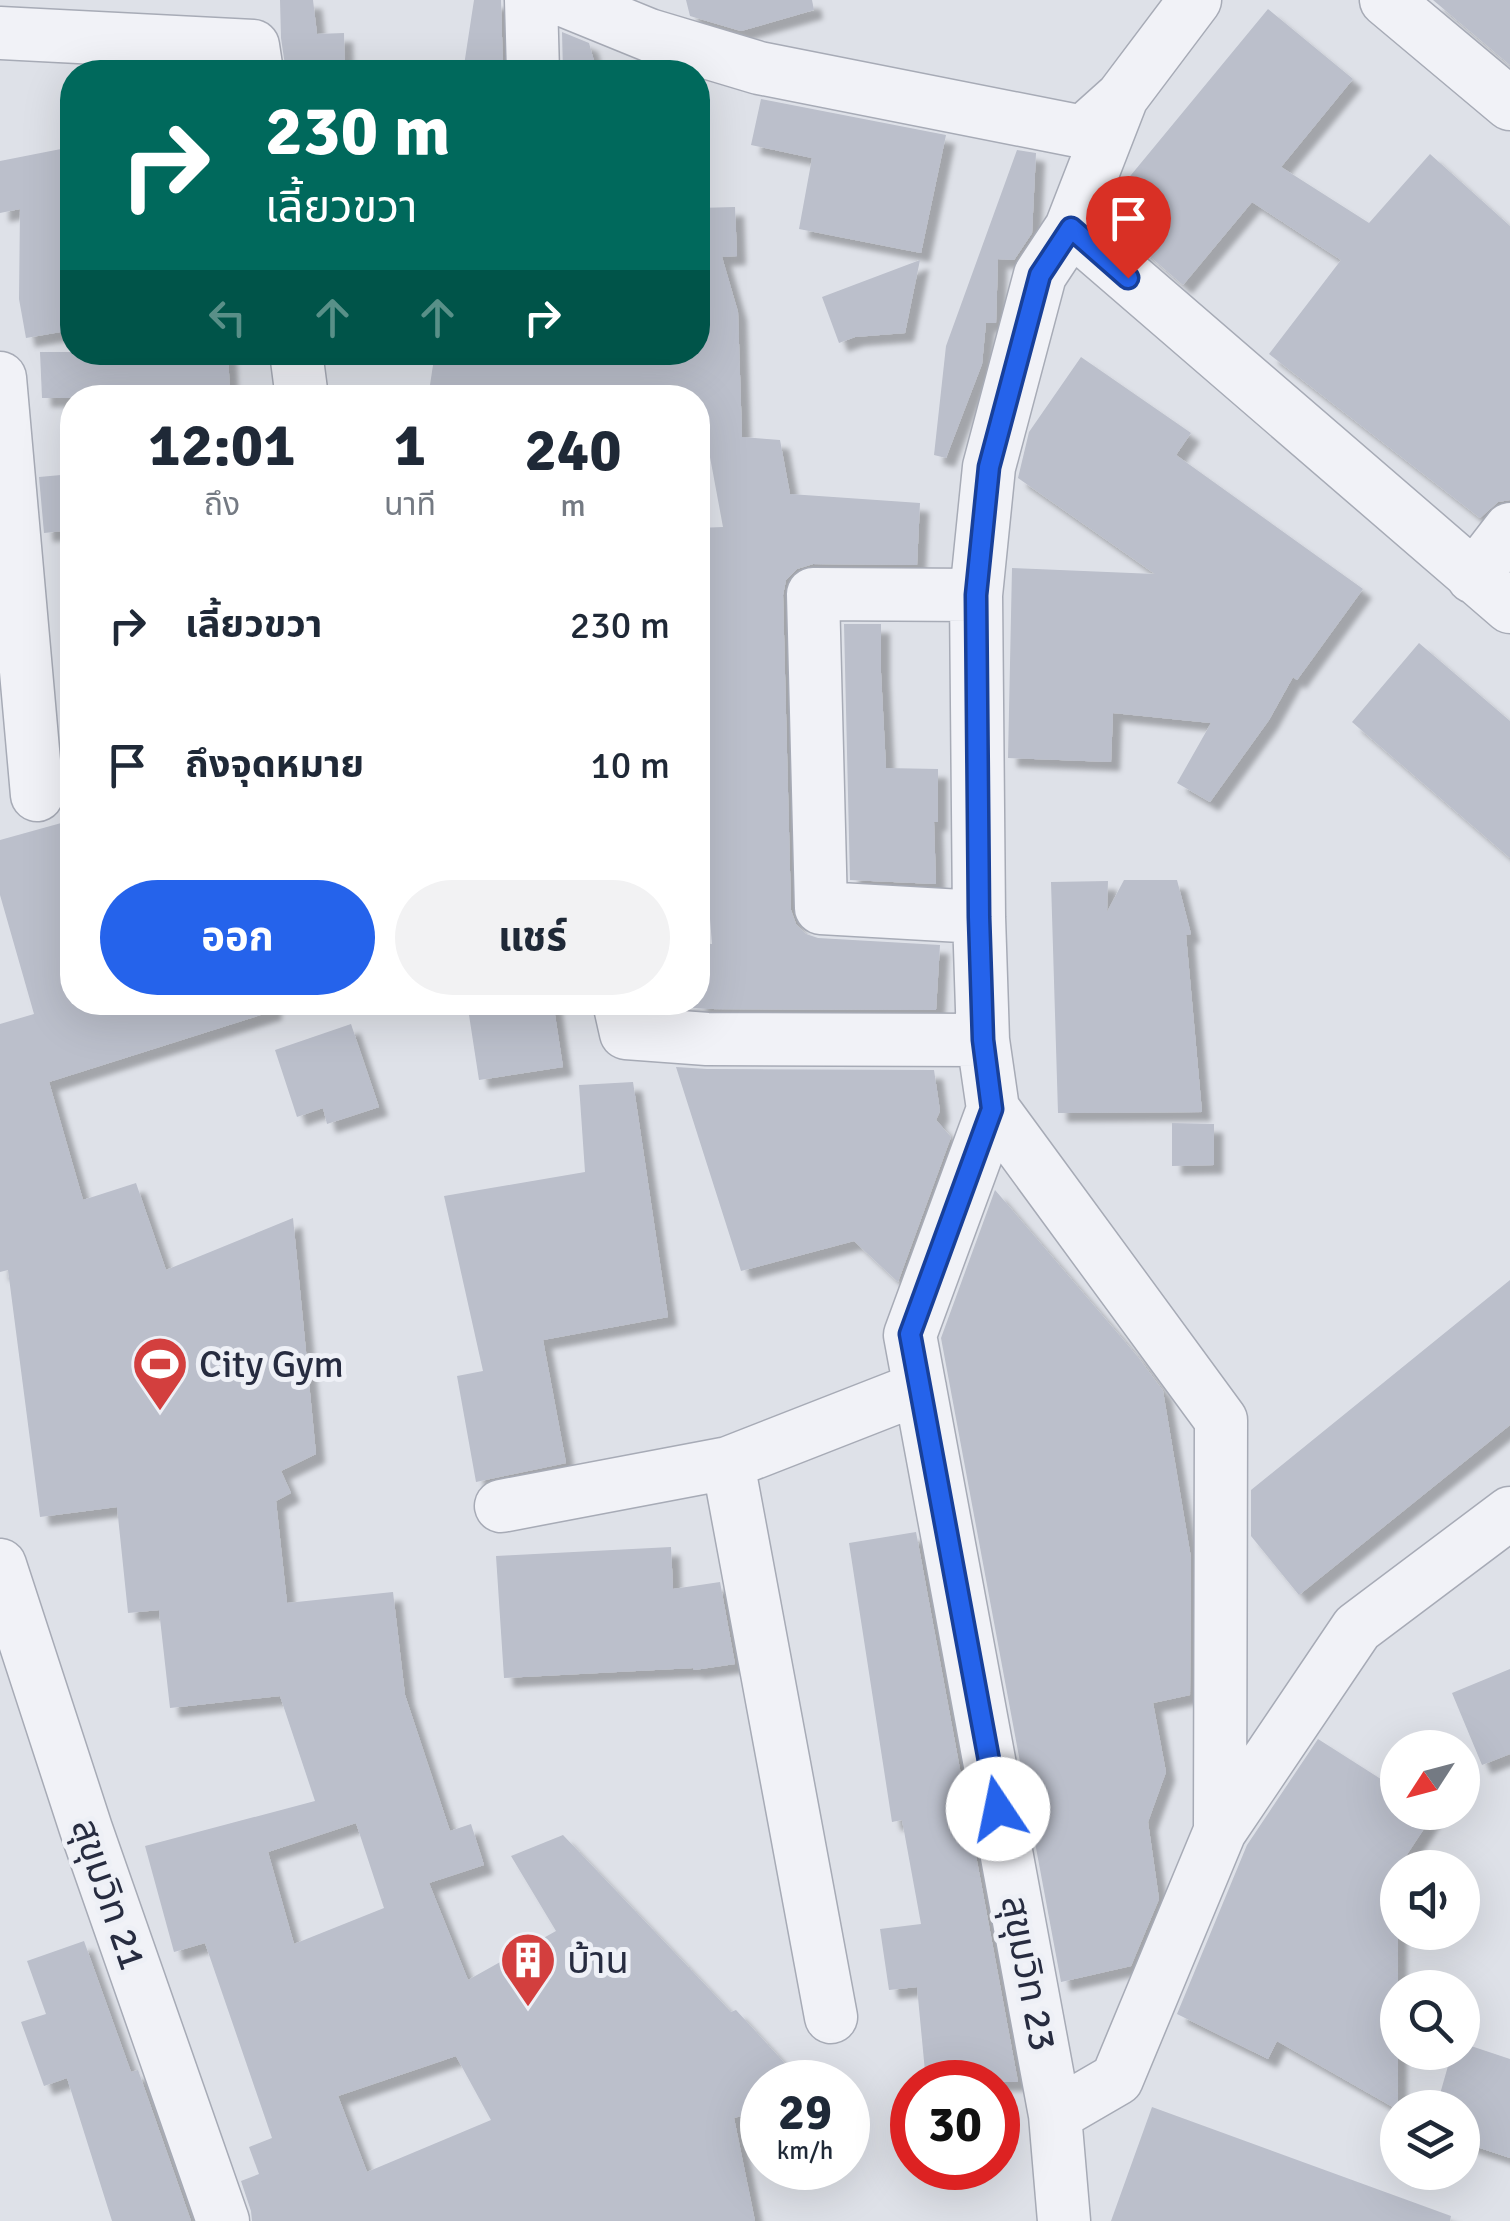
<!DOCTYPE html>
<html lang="th">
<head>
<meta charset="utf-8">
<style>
  :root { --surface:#fff; --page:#f2f2f3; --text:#1f2937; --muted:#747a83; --accent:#2563eb }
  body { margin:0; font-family:Signika,"Noto Sans Thai",sans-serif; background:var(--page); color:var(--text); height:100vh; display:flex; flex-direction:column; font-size:38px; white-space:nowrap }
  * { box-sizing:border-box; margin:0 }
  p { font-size:32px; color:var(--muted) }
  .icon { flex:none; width:55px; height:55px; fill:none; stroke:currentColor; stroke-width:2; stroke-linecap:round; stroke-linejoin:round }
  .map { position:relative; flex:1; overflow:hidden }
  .sheet { position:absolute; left:60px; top:385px; width:650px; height:630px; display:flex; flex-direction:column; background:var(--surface); border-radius:40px; box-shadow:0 10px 40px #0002 }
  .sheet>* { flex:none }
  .guide { position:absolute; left:60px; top:60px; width:650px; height:305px; border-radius:40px; box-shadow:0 10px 40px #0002; background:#00695c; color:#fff; overflow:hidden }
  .needle { width:65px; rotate:234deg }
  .buttons { position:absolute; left:1380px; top:1730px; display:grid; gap:20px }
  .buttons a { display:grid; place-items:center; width:100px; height:100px; border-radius:50%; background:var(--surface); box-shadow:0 10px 40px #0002; font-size:50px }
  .speed { position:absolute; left:740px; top:2060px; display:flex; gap:20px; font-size:50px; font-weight:700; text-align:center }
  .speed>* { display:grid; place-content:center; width:130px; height:130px; border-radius:50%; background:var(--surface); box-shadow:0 10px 40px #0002; line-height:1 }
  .speed small { font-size:25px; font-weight:400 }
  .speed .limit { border:15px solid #d22; background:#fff; color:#111 }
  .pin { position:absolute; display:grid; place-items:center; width:85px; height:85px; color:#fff; margin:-102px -42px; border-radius:50% 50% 50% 0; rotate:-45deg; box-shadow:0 0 10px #0007 }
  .pin .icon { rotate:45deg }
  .me { position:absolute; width:110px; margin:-55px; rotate:349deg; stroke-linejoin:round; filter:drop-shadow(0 0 8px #0008) }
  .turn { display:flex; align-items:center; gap:35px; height:210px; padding:0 40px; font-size:45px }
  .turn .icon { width:130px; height:130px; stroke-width:2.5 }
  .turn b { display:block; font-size:70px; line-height:85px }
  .lanes { display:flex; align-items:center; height:95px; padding:0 40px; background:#0003; justify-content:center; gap:50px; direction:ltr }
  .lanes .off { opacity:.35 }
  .eta { display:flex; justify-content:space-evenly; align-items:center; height:170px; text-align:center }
  .eta b { font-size:60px; font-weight:700; line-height:70px }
  .primary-button { display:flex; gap:20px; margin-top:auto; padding:20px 40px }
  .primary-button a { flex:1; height:115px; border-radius:60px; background:var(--accent); color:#fff; font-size:40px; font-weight:700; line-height:115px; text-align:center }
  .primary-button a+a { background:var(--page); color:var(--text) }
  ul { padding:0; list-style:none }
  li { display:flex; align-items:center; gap:30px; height:140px; padding:0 40px }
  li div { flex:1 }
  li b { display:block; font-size:38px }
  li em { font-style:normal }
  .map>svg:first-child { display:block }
  .building { fill:#bbbfcb; fill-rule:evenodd; filter:url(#shadow) }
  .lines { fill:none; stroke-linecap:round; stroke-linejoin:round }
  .street-casing { stroke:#a7abb6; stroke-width:55 }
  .street { stroke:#f1f2f7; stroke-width:52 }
  .route-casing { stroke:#184099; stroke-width:25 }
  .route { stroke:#2563eb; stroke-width:18 }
  .labels { text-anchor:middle; stroke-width:10; stroke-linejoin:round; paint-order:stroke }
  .poi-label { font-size:38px; fill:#272c40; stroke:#eef0f6; text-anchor:start }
  .street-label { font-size:38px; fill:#272c40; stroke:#eef0f6 }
</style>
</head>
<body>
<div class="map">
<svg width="1510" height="2221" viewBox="0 0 1510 2221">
  <defs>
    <filter id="shadow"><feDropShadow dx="9" dy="9" stdDeviation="2.5" flood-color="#0004"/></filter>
  </defs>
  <rect width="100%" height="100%" fill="#dee1e8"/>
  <path class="building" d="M280,0H313L317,34L344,33L345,72H286L281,38Z
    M474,0H501L503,72H463Z
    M686,0H812L814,10L741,31L690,16Z
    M1433,0H1510V65Z
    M1268,9L1353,79L1281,167L1369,223L1430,154L1510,226V500L1498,502L1480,518L1269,354L1341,260L1252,202L1183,285L1107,219L1117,192Z
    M562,32L589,43L597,72H563Z
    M761,99L946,135L921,253L799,229L812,158L751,145Z
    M66,148L72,177V330L26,338L19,299L20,209L0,213V161Z
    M1017,150L1036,153L1032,233L1014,260L998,259L996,323H986L982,364L946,458L934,455L946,346Z
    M735,207L737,256L722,257L738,312L742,437L780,440L790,494L920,503L917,565L813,564L797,569L786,580L783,595L791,910L796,924L806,934L818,938L940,945L936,1010L708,1009L656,1005V1002H698V943L712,944L705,856H698V528L723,527L699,398H428L435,352H698V208Z
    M920,260L905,333L855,337L839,343L822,297Z
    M40,352H228L230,394L181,398H42Z
    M1081,357L1191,433L1176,455L1363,589L1297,680L1293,677L1269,720L1210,802L1177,783L1211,723L1113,713L1111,762L1008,758L1012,568L1155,574L1018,478L1029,432Z
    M72,474V530L44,533L39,477Z
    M844,624H881V673L886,768L938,769V822H934L936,884L850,880Z
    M1419,643L1510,721V858L1352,722Z
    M72,820V1002H272L273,1011L49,1082L83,1200L136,1183L166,1270L293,1218L316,1454L281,1471L291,1493L276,1501L287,1603L393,1592L405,1695L450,1831L471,1824L484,1865L429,1883L468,1980L556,1931L511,1856L563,1835L731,2012L736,2010L802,2082H762V2110L734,2118L755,2221H252L251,2211L241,2181L259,2174L249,2147L272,2138L205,1943L174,1952L145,1846L315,1801L280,1696L170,1708L159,1610L128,1613L117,1507L40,1517L8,1270L0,1272V1024L34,1014L0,895V840ZM356,1823L384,1908L294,1944L268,1852ZM456,2056L491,2120L367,2172L338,2096Z
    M1124,880H1177L1191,934L1186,935L1202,1112L1058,1113L1051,882L1108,881L1107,912Z
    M467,1002H553L563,1067L479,1080Z
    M351,1024L379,1107L327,1124L323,1108L297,1117L275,1050Z
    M676,1067L707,1069L934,1070L940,1111L936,1120L951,1137L898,1282L854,1241L741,1271Z
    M633,1082L668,1317L543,1340L566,1463L476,1482L457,1376L483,1371L444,1196L585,1172L579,1085Z
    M1172,1123L1214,1124V1165L1172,1166Z
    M995,1190L1138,1357L1163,1391L1191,1558L1190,1695L1153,1703L1166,1772L1148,1822L1159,1899L1131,1966L1061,1982L941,1338Z
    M1510,1280V1425L1299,1595L1251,1536V1490Z
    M916,1532L1018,2082H926L917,1987L889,1990L880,1929L921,1924L902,1820L892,1822L849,1543Z
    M671,1547L673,1589L720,1582L735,1664L694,1670L693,1668L504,1678L496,1556Z
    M1510,1669V1754L1482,1765L1452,1693Z
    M1318,1739L1398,1790V1812H1435L1398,1868V2110L1277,2041L1268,2059L1177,2014L1247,1845Z
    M84,1941L131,2072L138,2070L191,2221H112L67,2078L44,2086L21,2022L46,2014L27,1961Z
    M1462,2043L1510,2059V2158L1462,2142V2108H1436L1452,2052H1462Z
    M1152,2107L1451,2216L1450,2221H1111Z"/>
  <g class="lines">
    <g class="street-casing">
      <path id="street" d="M531,0L533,72
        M563,0L649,35L759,68L1083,132L1122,97
        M1386,0L1510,104
        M0,33L253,46L257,72
        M1071,228L1510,607
        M296,352L302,398
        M0,378L37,795
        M1473,577L1510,529
        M976,595L813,594L821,908L979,917
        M619,1002L626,1033L707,1039L983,1040
        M993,1109L1221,1420L1220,1831
        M728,1463L831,2017
        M501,1506L728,1463L920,1388
        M0,1565L86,1829L223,2221
        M1055,2115L1117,2079L1220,1831L1357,1628L1510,1513
        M1064,2221L1055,2115L910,1335L993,1109L983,1040L979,917L976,595L989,467L1040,275L1071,228L1122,97L1195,0"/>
    </g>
    <use href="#street" class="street"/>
  </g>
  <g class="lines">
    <g class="route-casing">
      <path id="route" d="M998,1809L910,1334L992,1109L983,1040L979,917L976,595L989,467L1040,275L1071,228L1128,278"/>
    </g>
    <use href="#route" class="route"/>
  </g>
  <defs>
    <g id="stadium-pin" transform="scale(2.875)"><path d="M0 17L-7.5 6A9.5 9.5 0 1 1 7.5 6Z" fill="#d33f3e" stroke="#eef0f6"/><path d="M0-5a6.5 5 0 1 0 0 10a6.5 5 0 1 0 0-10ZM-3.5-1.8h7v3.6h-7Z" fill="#fff"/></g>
    <g id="building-pin" transform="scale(2.875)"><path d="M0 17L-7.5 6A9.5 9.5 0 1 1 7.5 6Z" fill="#d33f3e" stroke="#eef0f6"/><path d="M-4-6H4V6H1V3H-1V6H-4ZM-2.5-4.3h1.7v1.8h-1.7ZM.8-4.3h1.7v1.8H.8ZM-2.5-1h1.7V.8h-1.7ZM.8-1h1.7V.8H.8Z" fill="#fff"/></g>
  </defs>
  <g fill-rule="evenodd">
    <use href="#stadium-pin" x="160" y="1364"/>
    <use href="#building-pin" x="528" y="1960"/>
  </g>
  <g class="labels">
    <g class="poi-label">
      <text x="199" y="1377">City Gym</text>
      <text x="567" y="1973">บ้าน</text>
    </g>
    <g class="street-label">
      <text transform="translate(109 1894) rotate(71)" y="13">สุขุมวิท 21</text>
      <text transform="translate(1029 1973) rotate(79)" y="13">สุขุมวิท 23</text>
    </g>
  </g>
</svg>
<div class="buttons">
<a><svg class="needle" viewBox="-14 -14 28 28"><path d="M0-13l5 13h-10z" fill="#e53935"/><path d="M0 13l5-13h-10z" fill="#747a83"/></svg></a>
<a><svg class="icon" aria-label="sound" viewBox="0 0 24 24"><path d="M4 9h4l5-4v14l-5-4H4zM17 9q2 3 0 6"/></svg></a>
<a><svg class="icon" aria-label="search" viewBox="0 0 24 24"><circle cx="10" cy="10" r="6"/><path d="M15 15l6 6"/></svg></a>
<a><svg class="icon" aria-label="layers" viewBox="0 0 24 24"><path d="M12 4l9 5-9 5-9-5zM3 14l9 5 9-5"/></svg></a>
</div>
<div class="speed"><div>29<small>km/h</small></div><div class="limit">30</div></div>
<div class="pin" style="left:1128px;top:278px;background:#d93025"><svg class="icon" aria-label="arrive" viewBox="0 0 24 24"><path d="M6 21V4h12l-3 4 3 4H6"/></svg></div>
<svg class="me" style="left:998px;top:1809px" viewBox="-20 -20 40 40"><circle r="19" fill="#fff"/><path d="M0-13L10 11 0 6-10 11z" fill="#2563eb"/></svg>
<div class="guide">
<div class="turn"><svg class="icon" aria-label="right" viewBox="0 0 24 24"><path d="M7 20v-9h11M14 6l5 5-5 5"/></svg><div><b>230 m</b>เลี้ยวขวา</div></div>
<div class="lanes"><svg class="icon off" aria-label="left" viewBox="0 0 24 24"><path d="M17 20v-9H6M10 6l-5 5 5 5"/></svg><svg class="icon off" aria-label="ahead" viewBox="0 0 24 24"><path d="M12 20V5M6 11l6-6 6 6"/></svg><svg class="icon off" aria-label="ahead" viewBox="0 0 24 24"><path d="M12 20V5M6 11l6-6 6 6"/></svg><svg class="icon" aria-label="right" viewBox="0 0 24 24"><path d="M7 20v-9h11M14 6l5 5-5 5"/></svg></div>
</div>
<section class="sheet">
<div class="eta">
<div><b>12:01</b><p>ถึง</p></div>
<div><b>1</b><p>นาที</p></div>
<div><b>240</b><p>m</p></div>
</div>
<ul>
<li><svg class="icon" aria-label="right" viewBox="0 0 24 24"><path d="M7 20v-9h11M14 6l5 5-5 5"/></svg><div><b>เลี้ยวขวา</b></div><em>230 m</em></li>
<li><svg class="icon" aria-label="arrive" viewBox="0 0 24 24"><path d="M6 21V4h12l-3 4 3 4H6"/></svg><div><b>ถึงจุดหมาย</b></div><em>10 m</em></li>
</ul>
<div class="primary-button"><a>ออก</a><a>แชร์</a></div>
</section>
</div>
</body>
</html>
